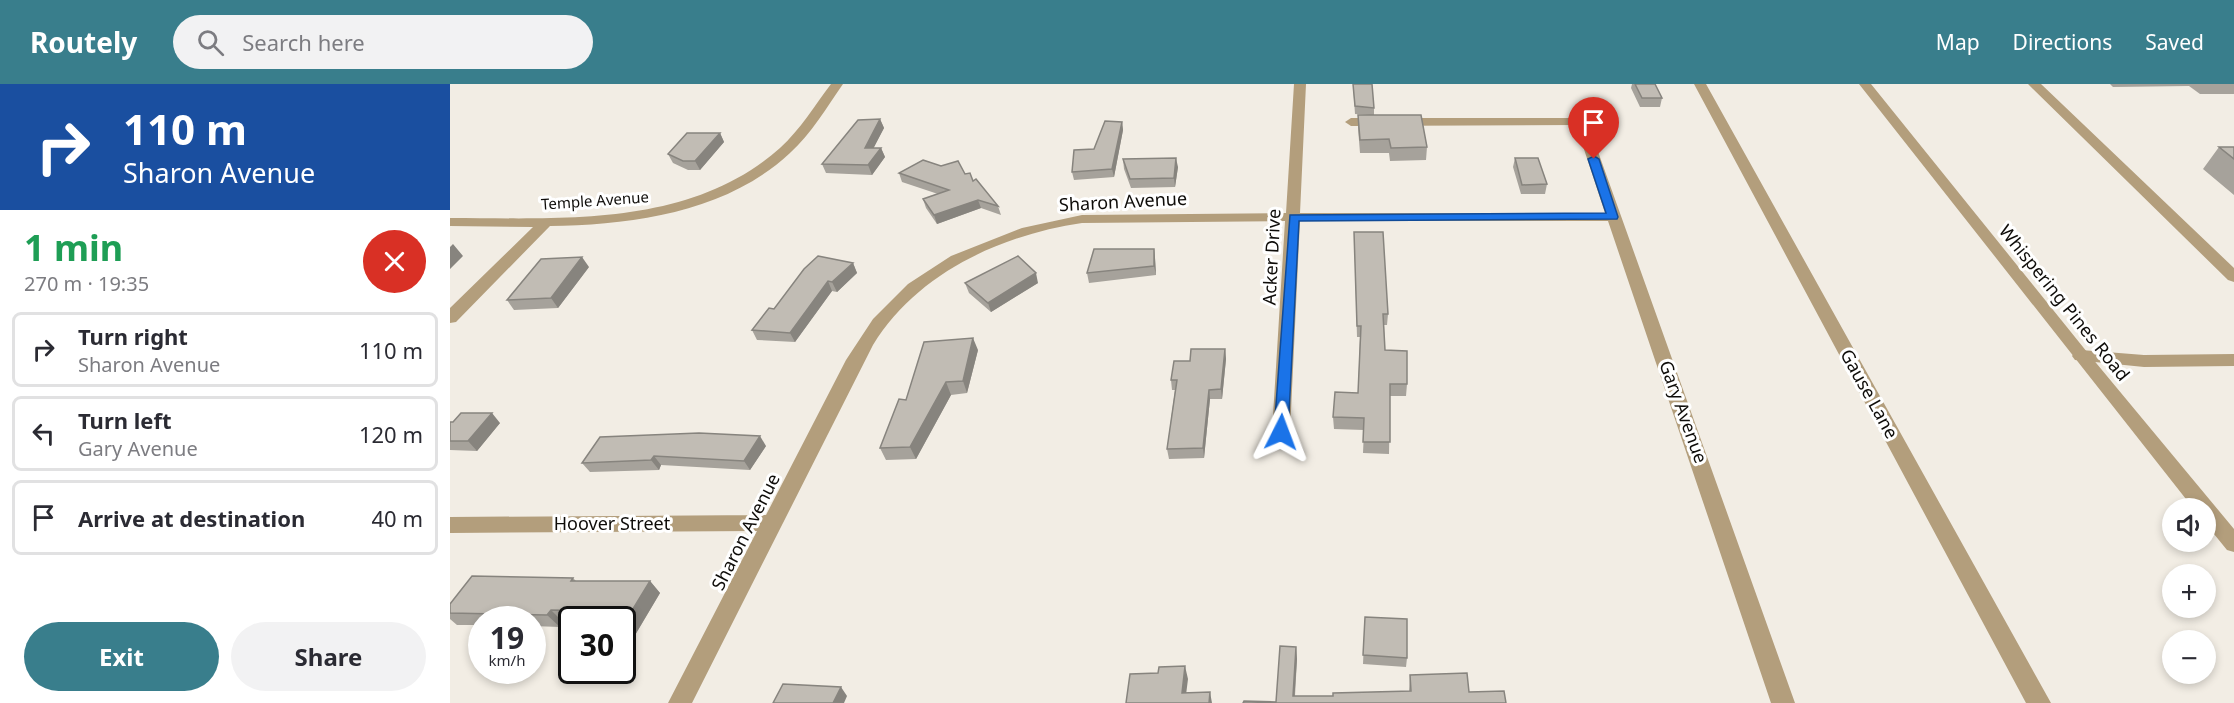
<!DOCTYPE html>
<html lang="en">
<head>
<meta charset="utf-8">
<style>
  :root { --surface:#fff; --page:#f2f2f3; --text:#2b2b33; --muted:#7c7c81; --line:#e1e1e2; --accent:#397e8c }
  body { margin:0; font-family:"Noto Sans",sans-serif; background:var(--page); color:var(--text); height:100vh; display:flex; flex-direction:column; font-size:22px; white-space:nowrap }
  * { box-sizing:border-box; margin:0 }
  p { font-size:20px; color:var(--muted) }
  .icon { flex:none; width:33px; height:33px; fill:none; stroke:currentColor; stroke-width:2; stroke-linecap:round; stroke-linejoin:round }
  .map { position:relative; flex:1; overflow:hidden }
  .panel { display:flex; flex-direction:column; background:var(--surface); width:450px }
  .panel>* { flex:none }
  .top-card { background:#1a4fa0; color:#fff; overflow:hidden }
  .buttons { position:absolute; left:1712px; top:414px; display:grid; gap:12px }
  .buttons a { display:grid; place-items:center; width:54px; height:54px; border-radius:50%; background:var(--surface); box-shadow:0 3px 9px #0003; font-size:30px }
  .speed { position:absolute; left:18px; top:522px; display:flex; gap:12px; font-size:30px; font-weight:700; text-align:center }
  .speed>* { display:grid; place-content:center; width:78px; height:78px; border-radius:50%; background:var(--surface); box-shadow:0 3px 9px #0003; line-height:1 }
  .speed small { font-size:15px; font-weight:400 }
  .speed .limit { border:3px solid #111; border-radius:9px; background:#fff; color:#111 }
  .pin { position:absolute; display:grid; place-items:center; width:51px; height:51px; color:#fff; margin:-62px -26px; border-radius:50% 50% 50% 0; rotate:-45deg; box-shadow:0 0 6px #0007 }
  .pin .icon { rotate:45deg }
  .me { position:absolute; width:66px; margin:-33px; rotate:3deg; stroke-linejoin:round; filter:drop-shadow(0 0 4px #0008) }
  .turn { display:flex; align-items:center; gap:21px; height:126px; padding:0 24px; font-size:27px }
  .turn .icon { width:78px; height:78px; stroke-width:2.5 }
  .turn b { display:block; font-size:42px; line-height:51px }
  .round { display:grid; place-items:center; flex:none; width:63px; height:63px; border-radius:32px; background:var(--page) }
  .head { display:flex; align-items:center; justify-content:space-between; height:102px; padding:0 24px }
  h1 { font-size:36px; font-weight:700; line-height:45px; color:#1e9e55 }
  .action { display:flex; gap:12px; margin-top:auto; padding:12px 24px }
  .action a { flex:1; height:69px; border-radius:36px; background:var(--accent); color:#fff; font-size:24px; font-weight:700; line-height:69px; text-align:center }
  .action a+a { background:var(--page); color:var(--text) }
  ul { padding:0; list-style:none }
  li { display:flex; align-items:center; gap:18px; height:75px; margin:0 12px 9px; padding:0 12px; border:3px solid var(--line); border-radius:9px }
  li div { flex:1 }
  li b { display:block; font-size:22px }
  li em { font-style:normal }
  header { display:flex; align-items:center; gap:36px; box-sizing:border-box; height:84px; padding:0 30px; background:var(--accent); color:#fff }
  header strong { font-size:28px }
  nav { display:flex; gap:33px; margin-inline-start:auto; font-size:21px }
  .search { width:420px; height:54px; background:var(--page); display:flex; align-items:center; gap:15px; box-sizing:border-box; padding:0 21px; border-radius:33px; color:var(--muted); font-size:22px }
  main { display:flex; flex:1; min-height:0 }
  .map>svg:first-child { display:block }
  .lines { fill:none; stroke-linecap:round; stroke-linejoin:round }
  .minor { fill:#b39e7c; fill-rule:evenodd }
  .tertiary { fill:#b39e7c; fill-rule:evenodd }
  .wall { fill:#a6a29b }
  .shaded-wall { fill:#87847e }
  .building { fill:#c1bcb4; stroke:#87847e; stroke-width:1.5 }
  .route { fill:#1a73e8; stroke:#114b97; stroke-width:1.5 }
  .labels { text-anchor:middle; stroke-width:6; stroke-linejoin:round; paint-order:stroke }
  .far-street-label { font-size:15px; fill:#0e0c09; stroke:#fff }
  .street-label { font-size:18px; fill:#0e0c09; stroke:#fff }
</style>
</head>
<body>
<header>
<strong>Routely</strong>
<div class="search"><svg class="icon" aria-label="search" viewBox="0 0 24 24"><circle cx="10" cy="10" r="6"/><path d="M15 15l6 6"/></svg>Search here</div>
<nav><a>Map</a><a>Directions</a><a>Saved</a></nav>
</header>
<main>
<section class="panel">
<div class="top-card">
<div class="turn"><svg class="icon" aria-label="right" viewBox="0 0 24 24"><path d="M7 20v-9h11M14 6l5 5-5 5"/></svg><div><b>110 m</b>Sharon Avenue</div></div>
</div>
<div class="head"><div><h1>1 min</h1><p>270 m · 19:35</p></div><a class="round" style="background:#d93025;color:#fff"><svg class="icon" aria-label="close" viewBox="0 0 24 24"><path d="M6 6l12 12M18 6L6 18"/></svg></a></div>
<ul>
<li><svg class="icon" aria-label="right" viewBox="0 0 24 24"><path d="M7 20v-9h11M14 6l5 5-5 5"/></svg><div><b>Turn right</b><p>Sharon Avenue</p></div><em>110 m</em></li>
<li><svg class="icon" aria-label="left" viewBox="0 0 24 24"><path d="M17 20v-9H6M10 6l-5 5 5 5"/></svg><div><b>Turn left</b><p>Gary Avenue</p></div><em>120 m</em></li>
<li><svg class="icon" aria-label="arrive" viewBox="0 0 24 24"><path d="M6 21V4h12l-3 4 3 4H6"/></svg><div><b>Arrive at destination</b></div><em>40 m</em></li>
</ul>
<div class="action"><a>Exit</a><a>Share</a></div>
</section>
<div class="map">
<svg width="1784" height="619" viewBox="0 0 1784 619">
  <rect width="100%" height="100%" fill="#f2ede4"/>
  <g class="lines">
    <path class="minor" d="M381,0H393C377,23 361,50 340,69C277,128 183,141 100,142L6,238L0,239V224L83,143L0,142V134C112,134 240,144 330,64C350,46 365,21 381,0Z
      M844,0H856L850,129H1155L1126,41L901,42L895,38L901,34H1136L1345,619H1321L1158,137H850L840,348L838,353L831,355L824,353L822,348L835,137L632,139C551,151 467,189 423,261L242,619H218L307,447L0,449V433L316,431L396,276L423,235L458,200L501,172L572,144L632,131L836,129Z
      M1244,0H1256L1601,619H1576Z
      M1578,0H1591L1784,184V198L1778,196Z
      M1631,266L1694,271L1784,270V282L1694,283L1625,276L1622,272L1625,268Z"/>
    <path class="tertiary" d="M1409,0H1421L1637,268L1784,445V468L1777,466L1755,439V424H1743Z"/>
  </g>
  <path class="wall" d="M903,0L924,24V31L977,63L976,76L940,77L939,69H910L908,44V31H919L905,30Z
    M1182,0H1205L1212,14L1210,23H1190L1181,4Z
    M1660,0H1784V10H1750L1739,2L1663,3Z
    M430,35L434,44L423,64H431L435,73L422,91L376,89L372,80Z
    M672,38L673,46L664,93L624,96L622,88L644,65Z
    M270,49L274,58L250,86H238L223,79L218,70Z
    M1769,63H1784V111L1753,85Z
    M1065,74L1097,100L1095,110H1071L1063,83Z
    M673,75L728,83L725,103L681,104L674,85Z
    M449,89L515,90L548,122L551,131L531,124L487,140L476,124L473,115L488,110L452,98Z
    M904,148L938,230L937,241H934L935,266L957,300L956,312H940L939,370L913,369L914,346L884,345L883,333L908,309L910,253H907Z
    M704,165L705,174L706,191L639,199L637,189Z
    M403,179L407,189L387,208L382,207L345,258L307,256L302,246Z
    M139,183L108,224L64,226L57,216Z
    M515,199H588L541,228L519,209Z
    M775,265L776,275L772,315H760L754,374L719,375L717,365L725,306H722L721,296L740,277Z
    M528,266L517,309L501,311L466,375L436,376L430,364L456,316Z
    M0,338L50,339L27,367L0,366Z
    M150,353L316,362L300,386L211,381L209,386L140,388L132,379Z
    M123,494L126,497H200L210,509L172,573V536H122V538H113L110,543L82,542V536H32V541H7L0,535V520Z
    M915,533L957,574L956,583L913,580Z
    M846,563L847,575L845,612H883L959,607L960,591L1019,608L826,618Z"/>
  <path class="shaded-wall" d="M430,35L434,44L419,73L415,64Z
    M672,38L673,46L664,93L662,85Z
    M270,49L274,58L250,86L245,77Z
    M431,64L435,73L422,91L418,81Z
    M726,74L728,83L725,103L724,94Z
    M528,116L531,124L487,140L484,131Z
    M3,160L13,172L0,185V163Z
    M704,165L705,174L706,191L704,182Z
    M132,173L139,183L108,224L101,214Z
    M403,179L407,189L387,208L382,198Z
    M586,189L588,199L541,228L538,219Z
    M378,197L382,207L345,258L340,249Z
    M523,254L528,266L517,309L513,297Z
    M775,265L776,275L772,315L771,305Z
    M496,298L501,311L466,375L460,363Z
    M759,306L760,315L754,374L753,364Z
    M42,329L50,339L27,367L18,357Z
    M310,352L316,362L300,386L294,377Z
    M204,372L211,381L209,386L201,376Z
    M200,497L210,509L172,573V543Z
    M101,526L113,538L110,543L97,531Z
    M846,563L847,575L844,619L843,612Z
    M735,582L738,595L735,619L732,609Z
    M391,603L397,612L394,619H383Z
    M760,608L762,619H759Z"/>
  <path class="building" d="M903,0H922L924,24L905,22Z
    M1185,0H1205L1212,14H1192Z
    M908,31H971L977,63L941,64L939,55L910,56Z
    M430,35L415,64H431L418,81L372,80L408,36Z
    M655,37L672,38L662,85L622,88L624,66L644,65Z
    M237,49H270L245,77H233L218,70Z
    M1769,63H1784V75Z
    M726,74L724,94L680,95L673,75Z
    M1065,74H1088L1097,100L1072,101Z
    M473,76L491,82L508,77L515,90L520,89L523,97L526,95L548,122L528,116L484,131L473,115L499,106L449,89Z
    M904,148H933L938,230H933L935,266L957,267V300H940V358H913L914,334L883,333L885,308L908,309L911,242H907Z
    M644,165H704V182L637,189Z
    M368,172L403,179L382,198L378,197L340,249L302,246L319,224L324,225L354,185Z
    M568,172L586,189L538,219L515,199Z
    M132,173L101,214L57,216L91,175Z
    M523,254L513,297L496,298L460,363L430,364L449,315L456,316L474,258Z
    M741,265H775L771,305L759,306L753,364L717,365L727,296H721L724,277H740Z
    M11,329H42L18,357H0V338H3Z
    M249,349L310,352L294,377L204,372L201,376L132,379L150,353Z
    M22,492L123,494L121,497H200L172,543V536H142L148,527L101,526L97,531L0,529V520Z
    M915,533L957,535V574L913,571Z
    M830,562L846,563L843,612H883V609L961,607L960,591L1017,589L1019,608L1054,607L1056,619H793L794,617L826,618Z
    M735,582L732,609L760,608L759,619H676L680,590L708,589L709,583Z
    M333,600L391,603L383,619H323Z"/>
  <path class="route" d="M1144,72L1149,75L1168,133L1167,135L849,137L838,348L831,353L826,352L824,348L840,131L1156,129L1138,75Z"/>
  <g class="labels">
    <g class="far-street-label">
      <text transform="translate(145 117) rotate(-4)" y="5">Temple Avenue</text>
    </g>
    <g class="street-label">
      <text transform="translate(673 118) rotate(-3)" y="6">Sharon Avenue</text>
      <text transform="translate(822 173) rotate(-87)" y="6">Acker Drive</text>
      <text transform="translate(1614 219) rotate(51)" y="6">Whispering Pines Road</text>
      <text transform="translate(1419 310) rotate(61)" y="6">Gause Lane</text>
      <text transform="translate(1233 328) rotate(70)" y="6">Gary Avenue</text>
      <text x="162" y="446">Hoover Street</text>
      <text transform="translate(296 448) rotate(-63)" y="6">Sharon Avenue</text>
    </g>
  </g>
</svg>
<div class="buttons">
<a><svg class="icon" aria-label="sound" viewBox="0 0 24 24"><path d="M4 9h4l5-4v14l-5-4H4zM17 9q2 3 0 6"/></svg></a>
<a>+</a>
<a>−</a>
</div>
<div class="speed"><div>19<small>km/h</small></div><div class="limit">30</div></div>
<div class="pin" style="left:1144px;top:75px;background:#d93025"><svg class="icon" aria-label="arrive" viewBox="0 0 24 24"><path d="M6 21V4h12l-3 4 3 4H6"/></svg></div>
<svg class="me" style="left:831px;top:348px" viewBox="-20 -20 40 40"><path d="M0-17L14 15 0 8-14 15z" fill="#1a73e8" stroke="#fff" stroke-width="4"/></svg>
</div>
</main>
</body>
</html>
